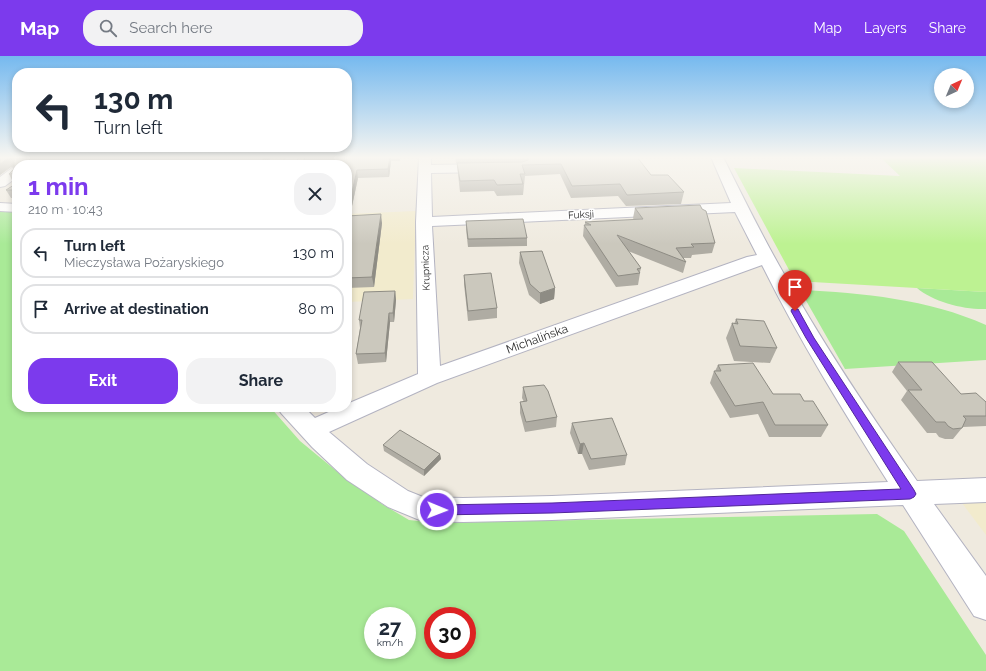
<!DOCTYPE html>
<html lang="en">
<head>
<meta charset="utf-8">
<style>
  :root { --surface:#fff; --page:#f2f2f3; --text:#1f2937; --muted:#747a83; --line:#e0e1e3; --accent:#7c3aed }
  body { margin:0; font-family:Raleway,sans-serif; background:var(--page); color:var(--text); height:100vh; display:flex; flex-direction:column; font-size:15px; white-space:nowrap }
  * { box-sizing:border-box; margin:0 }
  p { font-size:13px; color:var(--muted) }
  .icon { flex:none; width:22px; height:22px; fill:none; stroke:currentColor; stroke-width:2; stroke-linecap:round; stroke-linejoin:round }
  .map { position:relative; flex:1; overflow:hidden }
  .panel { position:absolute; left:12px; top:104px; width:340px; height:252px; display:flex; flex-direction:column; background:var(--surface); border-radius:16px; box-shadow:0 2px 6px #0003 }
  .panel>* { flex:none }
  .guide { position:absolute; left:12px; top:12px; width:340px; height:84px; border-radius:16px; box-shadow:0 2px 6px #0003; background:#fff; color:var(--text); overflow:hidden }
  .needle { width:26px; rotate:44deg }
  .controls { position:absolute; left:934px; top:12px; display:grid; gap:8px }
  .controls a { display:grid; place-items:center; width:40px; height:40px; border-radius:50%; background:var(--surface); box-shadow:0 2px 6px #0003; font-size:20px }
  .speed { position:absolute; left:364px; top:551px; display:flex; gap:8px; font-size:20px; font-weight:700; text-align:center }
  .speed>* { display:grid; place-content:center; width:52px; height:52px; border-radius:50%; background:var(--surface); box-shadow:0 2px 6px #0003; line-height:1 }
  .speed small { font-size:10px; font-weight:400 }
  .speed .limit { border:6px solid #d22; background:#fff; color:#111 }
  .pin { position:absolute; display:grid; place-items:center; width:34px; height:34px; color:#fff; margin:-41px -17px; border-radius:50% 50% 50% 0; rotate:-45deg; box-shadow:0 0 4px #0007 }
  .pin .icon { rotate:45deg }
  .me { position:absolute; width:44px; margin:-22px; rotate:91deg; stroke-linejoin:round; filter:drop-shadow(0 0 3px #0008) }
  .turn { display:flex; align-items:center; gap:14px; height:84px; padding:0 16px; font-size:18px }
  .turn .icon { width:52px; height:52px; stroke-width:2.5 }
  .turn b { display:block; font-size:28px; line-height:34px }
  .round { display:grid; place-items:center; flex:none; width:42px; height:42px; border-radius:16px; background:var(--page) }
  .summary { display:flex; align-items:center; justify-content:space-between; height:68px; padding:0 16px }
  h1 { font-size:24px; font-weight:700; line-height:30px; color:var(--accent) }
  .primary-button { display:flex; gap:8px; margin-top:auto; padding:8px 16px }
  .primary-button a { flex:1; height:46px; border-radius:16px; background:var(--accent); color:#fff; font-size:16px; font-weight:700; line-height:46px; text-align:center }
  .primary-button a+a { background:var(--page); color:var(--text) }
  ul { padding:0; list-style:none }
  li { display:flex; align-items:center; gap:12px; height:50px; margin:0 8px 6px; padding:0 8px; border:2px solid var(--line); border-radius:16px }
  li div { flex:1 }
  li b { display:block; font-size:15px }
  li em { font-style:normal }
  header { display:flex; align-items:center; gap:24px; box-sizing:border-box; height:56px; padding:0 20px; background:var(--accent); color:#fff }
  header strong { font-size:19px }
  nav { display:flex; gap:22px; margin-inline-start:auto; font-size:14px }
  .search { width:280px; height:36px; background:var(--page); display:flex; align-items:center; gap:10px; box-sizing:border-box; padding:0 14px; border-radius:16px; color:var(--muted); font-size:15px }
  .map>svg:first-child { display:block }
  .education { fill:#f2ebcd }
  .green { fill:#a9ea97; fill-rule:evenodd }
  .pitch { fill:#bdf292 }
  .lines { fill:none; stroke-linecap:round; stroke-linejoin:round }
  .minor-casing { stroke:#b3b3c1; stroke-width:2 }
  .minor { fill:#fff; fill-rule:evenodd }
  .wall { fill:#afaca3 }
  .shaded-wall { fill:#8e8c84 }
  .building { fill:#cbc8bd; stroke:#8e8c84 }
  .route { fill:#7c3aed; stroke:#51269a }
  .labels { text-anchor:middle; stroke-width:3.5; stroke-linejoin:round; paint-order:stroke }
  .far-street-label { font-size:10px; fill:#2d2d2d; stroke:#fff }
  .street-label { font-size:12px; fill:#2d2d2d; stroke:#fff }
</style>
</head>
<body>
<header>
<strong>Map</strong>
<div class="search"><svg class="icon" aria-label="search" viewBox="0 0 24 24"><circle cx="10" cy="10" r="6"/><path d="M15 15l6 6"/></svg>Search here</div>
<nav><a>Map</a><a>Layers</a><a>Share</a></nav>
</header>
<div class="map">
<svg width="986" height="615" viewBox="0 0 986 615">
  <rect width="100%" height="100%" fill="#efeadf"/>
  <path class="education" d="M416,155L413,243L347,246V158Z
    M962,447H986V479Z"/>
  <path class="green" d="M0,155L17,156V351H270L300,385L334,413L382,448L409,464L437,467L877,458L904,475L986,599V615H0ZM373,560H407V594H373ZM433,560H467V594H433Z
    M917,232L986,236V253C965,254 933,246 917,232Z
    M800,234C863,237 928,243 986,269V304L845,313Z"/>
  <path class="pitch" d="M880,101H986V236L795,225L734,112L900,120Z"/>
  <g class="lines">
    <g class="minor-casing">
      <path id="minor" d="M286,101H298L294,109H282Z
        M419,101H431V109L487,108L492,109L493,112L492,115L487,116L431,117L432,161L731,147L711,101H723C743,141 762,180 784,218C824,290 870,358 917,425L986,422V446L934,448L986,520V564L974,560L903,449L552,464L463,466L422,465L388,451L347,424L312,391L281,357L277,351H304L315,362L340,351H347V348L418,318L416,166ZM735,156L757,199L747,201L440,310L432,170ZM762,209C799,284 844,356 888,426L552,440L463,442L423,441L408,435L367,408L329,376L437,327Z
        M17,111V121L5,130L0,131V121L12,112Z
        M0,147L17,148V156L0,155Z"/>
    </g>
    <use href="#minor" class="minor"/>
  </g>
  <path class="wall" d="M0,101H26L25,103H30L31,101H271L267,109H17V126H13L9,118L14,113V110L11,111L0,119Z
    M305,101H400V105H391L389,121L358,122L350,160L382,167L374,231L347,232V109Z
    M455,101H637L651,119L684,136L681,148L626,150L618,140L571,142L560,118L525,120L523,139L497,140L494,135L460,136L458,118L457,107L521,106L456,107Z
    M17,127V142H11L6,134Z
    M635,152L715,187L712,197L692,199L691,202H683L686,206L683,217L628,195L641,212L640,216V217L638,229L616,231L583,180L584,169H585V166L634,164L633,162Z
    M466,165L527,182V190L468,191L466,173Z
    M520,196L555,232L554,243L540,248L529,239L519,207Z
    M464,219L497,252V262L468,265L464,228Z
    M395,235L396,244L394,266H390L386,306L358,308L356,298L360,272L359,264Z
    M736,263L777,292L770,307L734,305L726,282L732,267L734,268Z
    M898,306L961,338L986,346V370L963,371L962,372L953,383H945L939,381L936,377H927L901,344L907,335L892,316Z
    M718,309L773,338L804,345L828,369L821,381H769L758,358L730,362L710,327L714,315H715Z
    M523,331L557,361L556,371L525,376L520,357V346H524L522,342Z
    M572,367L627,399L625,409L589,414L582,398H578L570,377Z
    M383,389L440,398L441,403L424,420L384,395Z"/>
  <path class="shaded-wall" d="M14,101H26L18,109Z
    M264,101H271L267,109H262L261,106Z
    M390,101H391V105L389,121L388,113Z
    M12,102L17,110L11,111L0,119V108L7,103Z
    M357,114L358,122L348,168L347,158Z
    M381,158L382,167L374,231L372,221Z
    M555,232L554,243L540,248V237Z
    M395,235L396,244L394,266L393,257Z
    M389,257L390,266L386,306L385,297Z
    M584,387L582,398H578L580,388Z
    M440,398L441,403L424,420V414Z"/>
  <path class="building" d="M0,101H14L16,103H30L31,101H264L261,106H265L263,109H17V117L9,118L14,113V103L12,102L7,103L0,108Z
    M305,101H390L388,113L357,114L347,158V109H302Z
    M528,101H637L651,119H668L684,136L627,139L620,128L572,130L561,108L522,109L525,118H520L523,128L497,129L494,124L460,125L457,107L522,106L528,104Z
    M17,127V134H6Z
    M700,149L702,153L706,155L715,187L691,188L694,191L676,192L686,206L617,179L641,212L637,213L640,217L618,220L584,169H591L585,166L643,163L635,152Z
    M381,158L372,221L347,222V160Z
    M523,163L527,182L468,183L466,165Z
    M542,195L555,232L540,237L530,228L520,196Z
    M491,217L497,252L468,255L464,219Z
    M395,235L393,257H389L385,297L356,298L362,264H359L364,236Z
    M736,263L764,265L777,292L740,290L732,267L738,268Z
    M898,306H932L961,338L976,337L986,346V360H963L966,363L962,372L953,373L948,370L945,366H936L908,334H922Z
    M753,307L773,338H800L804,345H813L828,369H775L763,346L735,350L714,315H721L718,309Z
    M544,329L548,335L557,361L526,366L520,346L527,345L523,331Z
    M612,362L627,399L591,403L584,387L580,388L572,367Z
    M400,374L440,398L424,414L383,389Z"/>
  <linearGradient id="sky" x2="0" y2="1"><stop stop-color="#75b9ef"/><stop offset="0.54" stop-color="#f8f6f1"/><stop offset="1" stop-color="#f8f6f1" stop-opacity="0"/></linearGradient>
  <rect width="986" height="188" fill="url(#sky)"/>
  <path class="route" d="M792,253H798L799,255L814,282L914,434L916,438L914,441L910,443L552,457L437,459L433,457L431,454L433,450L437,449L552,447L901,433L806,282L791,255Z"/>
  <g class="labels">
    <g class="far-street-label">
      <text transform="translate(581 158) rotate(-3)" y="4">Fuksji</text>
      <text transform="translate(425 212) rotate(-92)" y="4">Krupnicza</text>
    </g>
    <g class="street-label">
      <text transform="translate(537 283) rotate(-20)" y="4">Michalińska</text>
    </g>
  </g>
</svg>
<div class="controls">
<a><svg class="needle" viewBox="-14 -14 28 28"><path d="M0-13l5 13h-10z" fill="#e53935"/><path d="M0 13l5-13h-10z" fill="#747a83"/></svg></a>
</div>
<div class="speed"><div>27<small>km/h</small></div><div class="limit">30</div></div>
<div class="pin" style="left:795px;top:255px;background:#d93025"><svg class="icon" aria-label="arrive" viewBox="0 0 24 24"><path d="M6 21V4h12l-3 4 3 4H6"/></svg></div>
<svg class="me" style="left:437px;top:454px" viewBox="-20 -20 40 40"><circle r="17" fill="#7c3aed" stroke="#fff" stroke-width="3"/><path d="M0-11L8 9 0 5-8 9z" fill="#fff"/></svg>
<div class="guide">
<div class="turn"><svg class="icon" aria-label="left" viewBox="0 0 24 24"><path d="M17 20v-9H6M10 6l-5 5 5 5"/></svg><div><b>130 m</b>Turn left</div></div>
</div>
<section class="panel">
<div class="summary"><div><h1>1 min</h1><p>210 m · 10:43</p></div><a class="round"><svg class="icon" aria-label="close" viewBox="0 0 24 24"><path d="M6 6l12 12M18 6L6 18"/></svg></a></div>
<ul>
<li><svg class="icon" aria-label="left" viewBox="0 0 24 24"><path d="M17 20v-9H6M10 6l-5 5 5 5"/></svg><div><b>Turn left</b><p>Mieczysława Pożaryskiego</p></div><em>130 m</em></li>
<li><svg class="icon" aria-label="arrive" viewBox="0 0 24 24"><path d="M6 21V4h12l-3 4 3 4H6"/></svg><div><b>Arrive at destination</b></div><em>80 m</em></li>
</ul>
<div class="primary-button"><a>Exit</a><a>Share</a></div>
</section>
</div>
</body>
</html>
